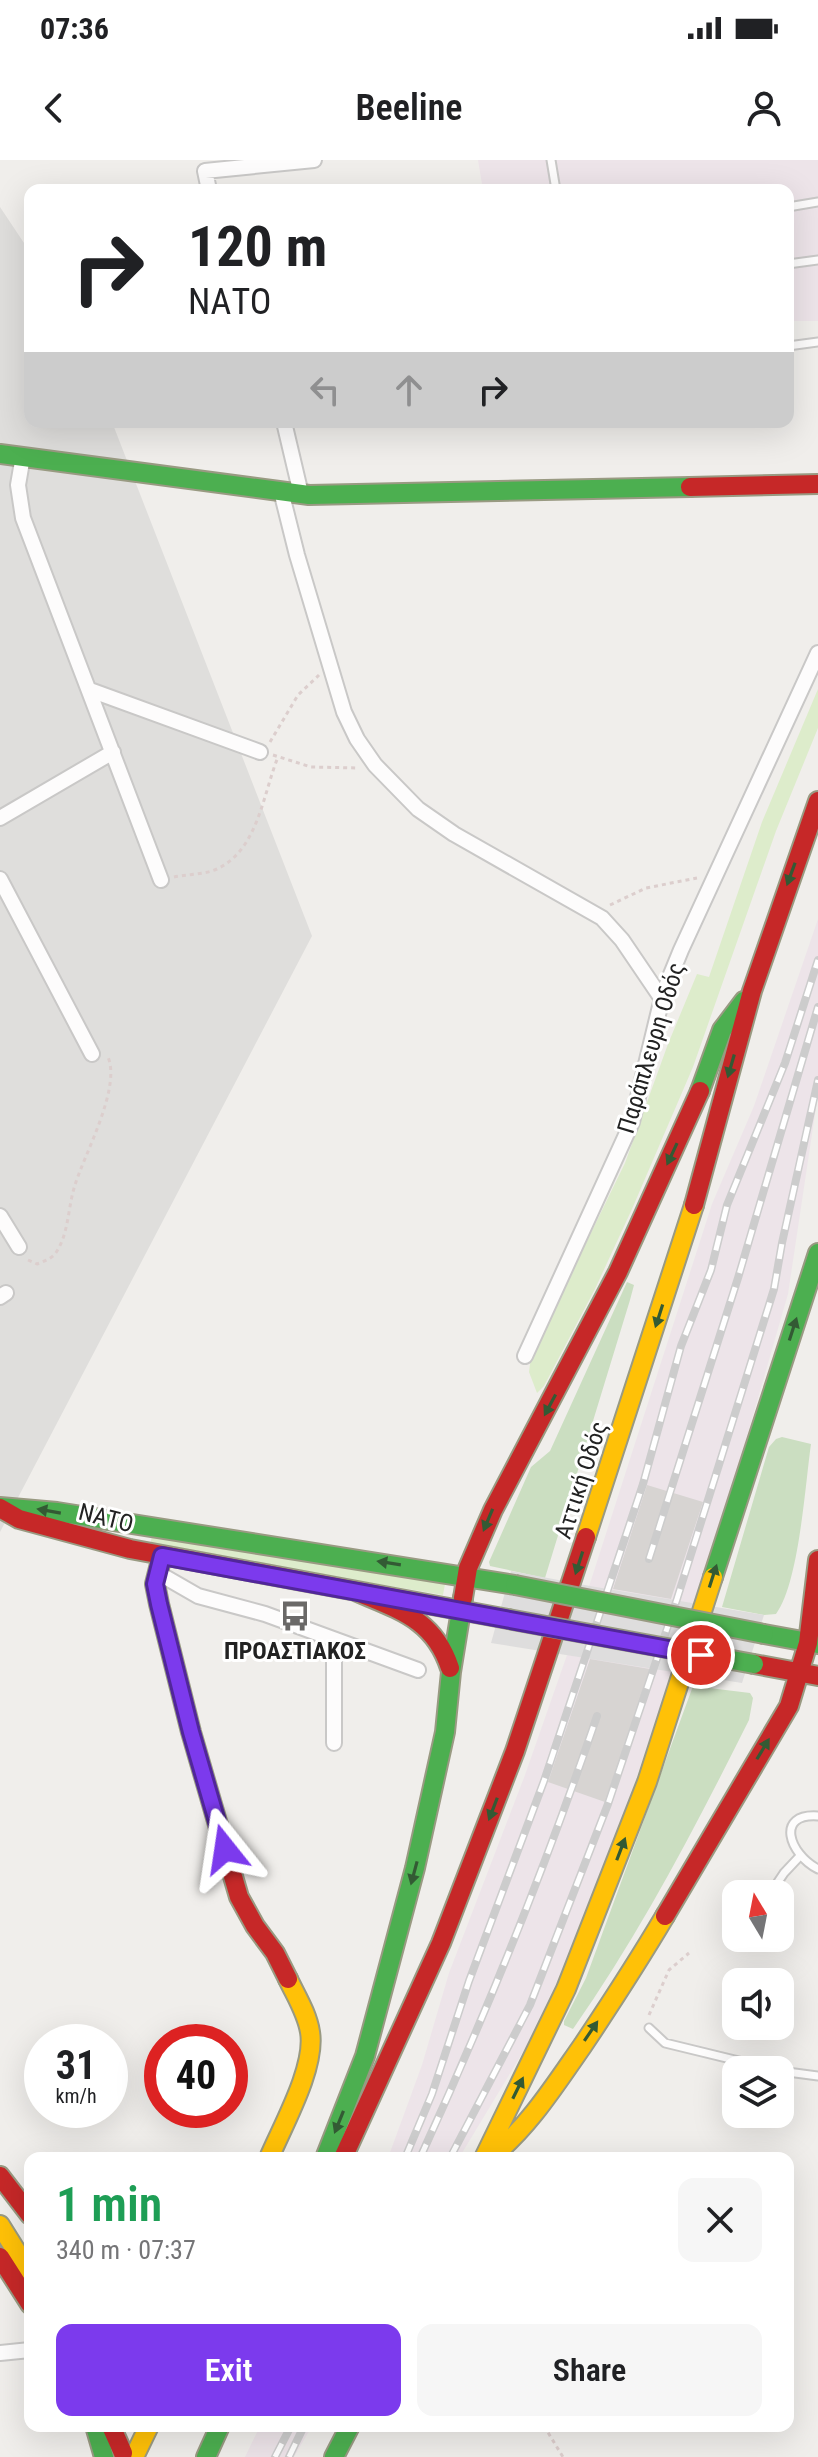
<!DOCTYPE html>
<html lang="en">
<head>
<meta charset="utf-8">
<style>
  :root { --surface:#fff; --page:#f6f6f6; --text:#202124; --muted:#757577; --accent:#7c3aed }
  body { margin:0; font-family:"Roboto Condensed",sans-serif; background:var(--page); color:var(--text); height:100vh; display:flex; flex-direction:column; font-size:30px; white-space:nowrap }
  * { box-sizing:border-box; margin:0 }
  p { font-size:26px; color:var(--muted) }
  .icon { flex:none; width:44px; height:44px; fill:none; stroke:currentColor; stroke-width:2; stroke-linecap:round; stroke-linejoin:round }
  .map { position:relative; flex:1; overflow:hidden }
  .details { position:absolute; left:24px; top:1992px; width:770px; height:280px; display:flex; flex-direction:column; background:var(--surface); border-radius:16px; box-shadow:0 8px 32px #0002 }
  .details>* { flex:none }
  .guide { position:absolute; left:24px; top:24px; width:770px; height:244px; border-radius:16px; box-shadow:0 8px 32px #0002; background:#fff; color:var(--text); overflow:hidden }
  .needle { width:52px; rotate:350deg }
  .buttons { position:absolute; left:722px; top:1720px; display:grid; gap:16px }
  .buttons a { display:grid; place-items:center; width:72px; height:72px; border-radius:16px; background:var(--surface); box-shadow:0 8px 32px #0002; font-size:40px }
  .speed { position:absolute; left:24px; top:1864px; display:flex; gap:16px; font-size:40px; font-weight:700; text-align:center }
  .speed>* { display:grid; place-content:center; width:104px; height:104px; border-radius:50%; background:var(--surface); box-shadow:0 8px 32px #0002; line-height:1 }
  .speed small { font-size:20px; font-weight:400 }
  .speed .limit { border:12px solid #d22; background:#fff; color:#111 }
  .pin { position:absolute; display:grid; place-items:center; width:68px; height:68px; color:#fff; margin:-34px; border:4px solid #fff; border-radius:50%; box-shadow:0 2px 8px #0007 }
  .me { position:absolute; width:88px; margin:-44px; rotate:345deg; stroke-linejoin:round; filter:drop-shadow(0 0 6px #0008) }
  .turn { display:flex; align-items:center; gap:28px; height:168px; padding:0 32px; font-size:36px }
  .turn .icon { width:104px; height:104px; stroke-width:2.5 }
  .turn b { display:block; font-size:56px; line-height:68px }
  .lanes { display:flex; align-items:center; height:76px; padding:0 32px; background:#0003; justify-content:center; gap:40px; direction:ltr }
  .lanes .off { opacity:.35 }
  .round { display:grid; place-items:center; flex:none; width:84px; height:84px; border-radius:16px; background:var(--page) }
  .summary { display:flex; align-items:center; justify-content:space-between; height:136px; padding:0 32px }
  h1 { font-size:48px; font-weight:600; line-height:60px; color:#1e9e55 }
  .action { display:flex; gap:16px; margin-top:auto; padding:16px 32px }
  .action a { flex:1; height:92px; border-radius:16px; background:var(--accent); color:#fff; font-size:32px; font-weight:600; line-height:92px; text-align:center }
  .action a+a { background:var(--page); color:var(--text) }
  .status { display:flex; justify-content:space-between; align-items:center; height:56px; padding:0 40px; background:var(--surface); direction:ltr }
  .status svg { height:22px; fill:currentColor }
  header { display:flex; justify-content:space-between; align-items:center; height:104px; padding:0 32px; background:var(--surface); font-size:36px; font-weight:600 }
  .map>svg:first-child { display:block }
  .residential { fill:#dfdedc }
  .industrial { fill:#ede4e9 }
  .grass { fill:#ddeccb }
  .forest { fill:#cbdec1 }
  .pier { fill:#dedddd }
  .building { fill:#d7d4d2 }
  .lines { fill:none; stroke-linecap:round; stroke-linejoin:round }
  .lane-casing { stroke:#c9c8c7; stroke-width:11 }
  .street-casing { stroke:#c9c8c7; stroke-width:18 }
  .fast-casing { stroke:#999a82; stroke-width:22 }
  .slow-casing { stroke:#999a82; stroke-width:22 }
  .jam-casing { stroke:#999a82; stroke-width:22 }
  .path { stroke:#dccecd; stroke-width:3; stroke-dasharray:4 4; stroke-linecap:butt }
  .lane { stroke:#fdfcfc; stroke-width:7 }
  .street { stroke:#fdfcfc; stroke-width:14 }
  .fast { stroke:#4caf50; stroke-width:18 }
  .slow { stroke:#ffc107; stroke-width:18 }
  .jam { stroke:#c62828; stroke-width:18 }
  .rail-casing { stroke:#ccc; stroke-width:8 }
  .rail { stroke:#fff; stroke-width:5; stroke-dasharray:15; stroke-linecap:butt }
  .fast-bridge-casing { stroke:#999a82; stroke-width:22; stroke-linecap:butt }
  .fast-bridge { stroke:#4caf50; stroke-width:18 }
  .oneway { fill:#335a34 }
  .route-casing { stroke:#51269a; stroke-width:20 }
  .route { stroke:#7c3aed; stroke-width:14 }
  .labels { text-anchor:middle; stroke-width:6; stroke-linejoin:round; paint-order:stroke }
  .street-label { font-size:24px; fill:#222; stroke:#fff }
  .poi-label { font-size:24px; font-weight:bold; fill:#222; stroke:#fff }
</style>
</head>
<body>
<div class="status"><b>07:36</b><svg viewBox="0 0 49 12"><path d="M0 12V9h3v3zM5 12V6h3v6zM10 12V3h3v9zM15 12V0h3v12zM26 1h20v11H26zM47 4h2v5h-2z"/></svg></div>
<header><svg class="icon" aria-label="back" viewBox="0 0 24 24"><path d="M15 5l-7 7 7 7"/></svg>Beeline<svg class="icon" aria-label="person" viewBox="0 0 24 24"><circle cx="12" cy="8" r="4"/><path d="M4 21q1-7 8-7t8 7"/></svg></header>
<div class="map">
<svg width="818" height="2297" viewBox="0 0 818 2297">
  <rect width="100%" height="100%" fill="#f0eeeb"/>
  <path class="residential" d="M0,47L30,92V262H112L312,776L0,1372Z"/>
  <path class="industrial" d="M478,0H818V161H788V30H483Z
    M818,759V934L788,1134L726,1349L626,1650L547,1852L459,1998H388L422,1905L449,1813L525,1615L567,1495L712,1044L754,946Z
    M260,2266H312L294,2297H245Z"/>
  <path class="grass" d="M818,529V568L776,671L693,907L632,1049L595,1129L544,1226L537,1233L529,1212L531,1196L625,1003L668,884L697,814L709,817L762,662Z
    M152,1376L445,1424L443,1435L150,1385Z"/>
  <path class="forest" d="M627,1122L634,1125L630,1140L545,1418L490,1406L489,1402L531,1307L550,1291Z
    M782,1277L811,1284C805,1326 799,1423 776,1454L764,1455L722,1447L769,1287L776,1279Z
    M693,1526L750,1533L753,1538L749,1560C696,1666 641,1772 573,1869L564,1865V1861L586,1818Z"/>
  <path class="pier" d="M511,1411L590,1426L764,1455L742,1523L491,1483Z"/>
  <path class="building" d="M647,1325L703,1342L671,1439L613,1429Z
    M590,1499L650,1509L605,1642L548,1622Z"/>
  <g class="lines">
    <g class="lane-casing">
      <path id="lane" d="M551,0L556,30
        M788,47L818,42
        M788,104L818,100
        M788,186L818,182
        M818,1656C775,1653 789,1694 818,1709
        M770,1734L784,1713L800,1696
        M779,1778L782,1781
        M649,1868L665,1883L776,1910
        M780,1911L818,1916"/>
    </g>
    <g class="street-casing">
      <path id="street" d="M209,30L205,11L314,0
        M284,262L301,334
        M23,296L18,325L23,358L161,720
        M281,331L297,395L344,552L357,579L375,605L418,649L454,674L602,758L622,780L662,839
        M90,530L260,592
        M0,658L113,592
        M0,719L92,894
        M0,1056L19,1087
        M0,1137L6,1133
        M525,1196L632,962L663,834L681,790L818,493
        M158,1413L198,1436L265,1454L418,1510
        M334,1480V1583
        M0,2193L30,2190"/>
    </g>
    <g class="fast-casing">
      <path id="fast" d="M0,294L309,335L690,327
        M700,931L722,870L744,841
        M0,1347L57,1352L515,1425
        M713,1417L818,1093
        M764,1474L818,1484
        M325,1998L365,1896L415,1708L445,1572L451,1512L463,1438
        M95,2266L104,2297
        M206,2297L220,2266
        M334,2297L350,2266"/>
    </g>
    <g class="slow-casing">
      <path id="slow" d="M586,1377L694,1045
        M269,1998C283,1965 316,1907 310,1872C307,1853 296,1836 288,1819
        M484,1998L566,1829L647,1622L713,1417
        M490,1998C528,1968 555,1925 583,1885C611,1843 639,1800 665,1756
        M0,2065L30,2113
        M134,2297L149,2266"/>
    </g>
    <g class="jam-casing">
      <path id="jam" d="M690,327L818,324
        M694,1045L752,831L818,641
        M0,1348L19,1359L130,1389L508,1459
        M162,1396L155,1424L159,1444L191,1572L239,1737L255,1766L275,1793L288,1819
        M355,1431C399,1450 434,1459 450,1508
        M463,1438L468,1408L493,1350L618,1112L700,931
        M754,1504L818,1516
        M665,1756L789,1546L808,1483L818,1400
        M343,1998L441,1783L515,1591L586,1377
        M0,2016L30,2055
        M0,2097L30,2144
        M111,2266L123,2293"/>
    </g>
    <path class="path" d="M270,582L298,535L319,515
      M273,595L311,607L359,608
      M174,717C188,714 203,715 217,709C258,690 263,634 278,597
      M610,745L646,728L697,718
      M28,1100L37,1104C45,1101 53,1098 57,1091C69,1072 68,1046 75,1025C84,995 123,925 107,895
      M649,1855L669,1810L689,1793
      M544,2266L563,2297"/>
    <use href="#lane" class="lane"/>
    <use href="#street" class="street"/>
    <use href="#fast" class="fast"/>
    <use href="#slow" class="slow"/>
    <use href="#jam" class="jam"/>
    <g class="rail-casing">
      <path id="rail" d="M649,1399L738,1118L818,847
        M405,1998L432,1934L469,1821L544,1621L643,1324L681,1186L711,1110L727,1045L785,903L818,800
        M420,1998C486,1854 546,1706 597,1556
        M450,1998L530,1845L608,1644L677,1439L774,1129L782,1083L818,920
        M275,2297L291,2266
        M289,2297L304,2266"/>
    </g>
    <use href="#rail" class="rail"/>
    <g class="fast-bridge-casing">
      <path id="fast-bridge" d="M515,1425L764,1474
        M508,1459L754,1504"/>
    </g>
    <use href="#fast-bridge" class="fast-bridge"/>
  </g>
  <defs><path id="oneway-solid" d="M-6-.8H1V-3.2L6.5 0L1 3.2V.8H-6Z" transform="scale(2)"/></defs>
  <g class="oneway">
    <use href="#oneway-solid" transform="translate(791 714) rotate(110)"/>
    <use href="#oneway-solid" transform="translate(731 906) rotate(106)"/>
    <use href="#oneway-solid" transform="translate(672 994) rotate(115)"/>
    <use href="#oneway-solid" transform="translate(659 1156) rotate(108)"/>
    <use href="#oneway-solid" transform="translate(793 1169) rotate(-72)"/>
    <use href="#oneway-solid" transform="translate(550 1245) rotate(118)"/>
    <use href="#oneway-solid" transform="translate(49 1351) rotate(-170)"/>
    <use href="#oneway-solid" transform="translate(488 1360) rotate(113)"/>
    <use href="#oneway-solid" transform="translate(389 1403) rotate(-171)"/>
    <use href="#oneway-solid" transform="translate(579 1403) rotate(108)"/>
    <use href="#oneway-solid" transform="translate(713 1416) rotate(-72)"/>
    <use href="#oneway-solid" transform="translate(763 1589) rotate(-59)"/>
    <use href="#oneway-solid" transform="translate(493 1649) rotate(111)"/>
    <use href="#oneway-solid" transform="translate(621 1689) rotate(-69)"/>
    <use href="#oneway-solid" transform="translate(414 1713) rotate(105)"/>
    <use href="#oneway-solid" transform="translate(591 1871) rotate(-56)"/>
    <use href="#oneway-solid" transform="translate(518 1928) rotate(-64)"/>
    <use href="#oneway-solid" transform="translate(339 1962) rotate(112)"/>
  </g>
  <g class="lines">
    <g class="route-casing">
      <path id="route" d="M225,1689L191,1572L159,1444L155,1424L162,1396L701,1495"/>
    </g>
    <use href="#route" class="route"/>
  </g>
  <defs>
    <g id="bus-bare" transform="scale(2.4)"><path d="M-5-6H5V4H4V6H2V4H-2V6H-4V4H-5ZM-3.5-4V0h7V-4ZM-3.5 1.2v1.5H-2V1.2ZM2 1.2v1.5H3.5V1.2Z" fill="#6a6968" stroke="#fff" stroke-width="2.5" paint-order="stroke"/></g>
  </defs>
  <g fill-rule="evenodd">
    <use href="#bus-bare" x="295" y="1456"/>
  </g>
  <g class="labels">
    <g class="street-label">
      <text transform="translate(651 888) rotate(-73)" y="8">Παράπλευρη Οδός</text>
      <text transform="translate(581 1320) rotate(-72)" y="8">Αττική Οδός</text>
      <text transform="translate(106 1358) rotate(14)" y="8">ΝΑΤΟ</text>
    </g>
    <g class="poi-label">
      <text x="295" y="1499">ΠΡΟΑΣΤΙΑΚΟΣ</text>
    </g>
  </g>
</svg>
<div class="buttons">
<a><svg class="needle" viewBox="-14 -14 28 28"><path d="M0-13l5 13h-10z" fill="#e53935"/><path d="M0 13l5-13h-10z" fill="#757577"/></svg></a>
<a><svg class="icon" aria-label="sound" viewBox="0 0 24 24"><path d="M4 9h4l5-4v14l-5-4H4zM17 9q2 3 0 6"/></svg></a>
<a><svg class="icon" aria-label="layers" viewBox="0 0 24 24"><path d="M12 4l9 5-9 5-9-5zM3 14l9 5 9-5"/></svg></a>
</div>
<div class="speed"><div>31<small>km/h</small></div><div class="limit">40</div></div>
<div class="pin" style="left:701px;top:1495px;background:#d93025"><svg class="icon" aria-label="arrive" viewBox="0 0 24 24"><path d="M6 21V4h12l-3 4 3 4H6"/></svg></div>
<svg class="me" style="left:225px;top:1689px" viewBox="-20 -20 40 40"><path d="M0-17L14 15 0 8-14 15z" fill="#7c3aed" stroke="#fff" stroke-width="4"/></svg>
<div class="guide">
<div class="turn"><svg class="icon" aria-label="right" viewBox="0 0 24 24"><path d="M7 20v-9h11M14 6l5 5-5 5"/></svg><div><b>120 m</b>ΝΑΤΟ</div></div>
<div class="lanes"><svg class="icon off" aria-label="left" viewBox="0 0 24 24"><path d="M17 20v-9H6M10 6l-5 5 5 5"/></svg><svg class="icon off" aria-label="ahead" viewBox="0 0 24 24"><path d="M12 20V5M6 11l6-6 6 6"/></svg><svg class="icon" aria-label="right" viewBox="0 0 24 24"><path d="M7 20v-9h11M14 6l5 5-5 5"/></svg></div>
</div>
<section class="details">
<div class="summary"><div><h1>1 min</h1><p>340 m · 07:37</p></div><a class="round"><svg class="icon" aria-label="close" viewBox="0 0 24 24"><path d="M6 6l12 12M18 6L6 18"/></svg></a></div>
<div class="action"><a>Exit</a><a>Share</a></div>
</section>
</div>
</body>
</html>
